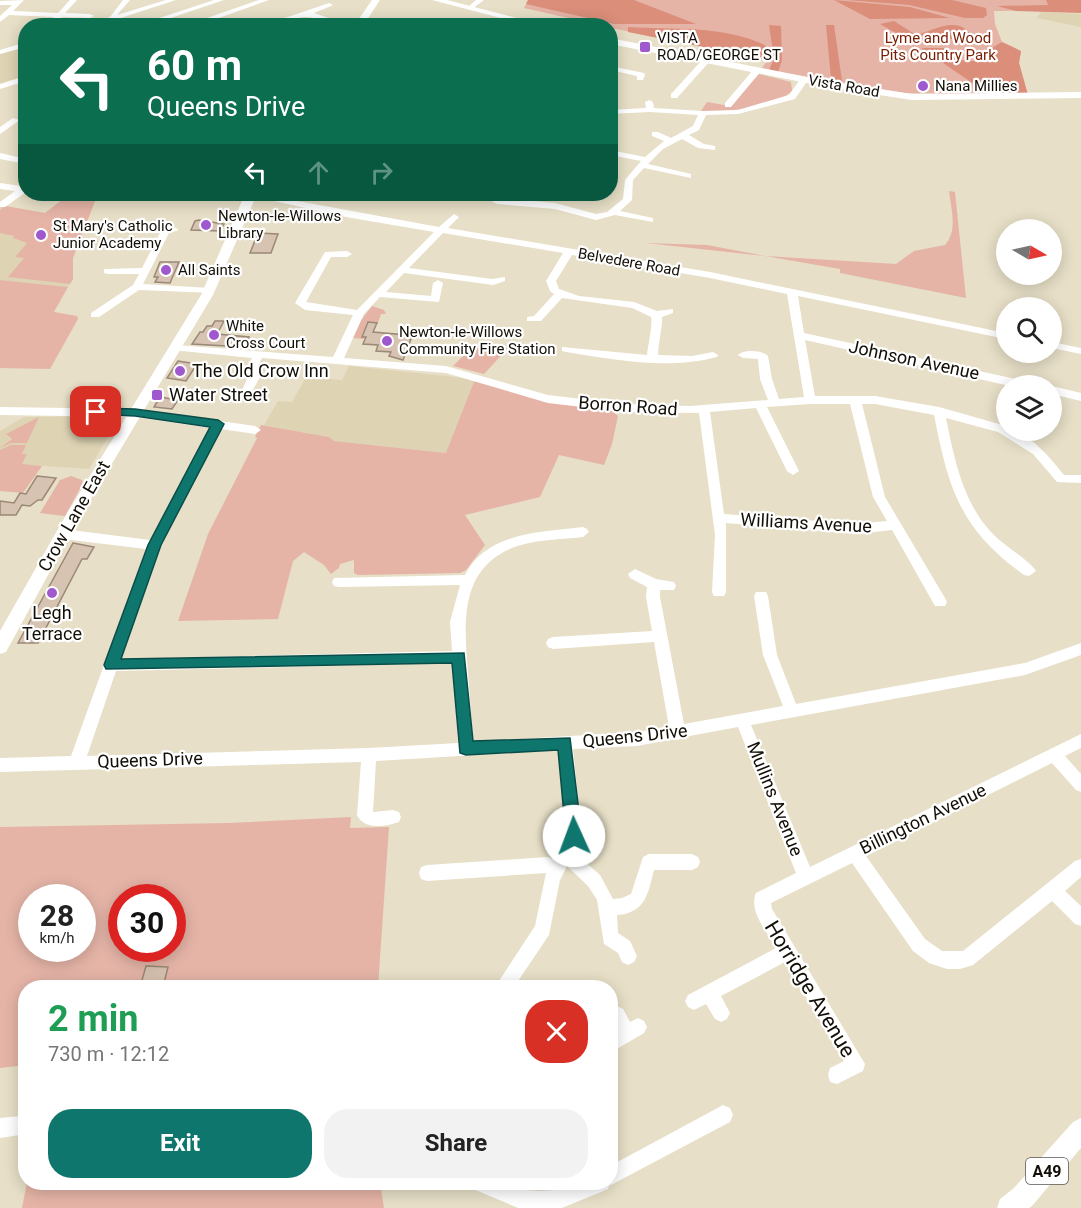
<!DOCTYPE html>
<html lang="en">
<head>
<meta charset="utf-8">
<style>
  :root { --surface:#fff; --page:#f2f2f2; --text:#222; --muted:#767676; --accent:#0f766e }
  body { margin:0; font-family:Roboto,sans-serif; background:var(--page); color:var(--text); height:100vh; display:flex; flex-direction:column; font-size:22px; white-space:nowrap }
  * { box-sizing:border-box; margin:0 }
  p { font-size:20px; color:var(--muted) }
  .icon { flex:none; width:33px; height:33px; fill:none; stroke:currentColor; stroke-width:2; stroke-linecap:round; stroke-linejoin:round }
  .map { position:relative; flex:1; overflow:hidden }
  .side { position:absolute; left:18px; top:980px; width:600px; height:210px; display:flex; flex-direction:column; background:var(--surface); border-radius:24px; box-shadow:0 3px 15px #0003 }
  .side>* { flex:none }
  .banner { position:absolute; left:18px; top:18px; width:600px; height:183px; border-radius:24px; box-shadow:0 3px 15px #0003; background:#0b6e4f; color:#fff; overflow:hidden }
  .needle { width:39px; rotate:99deg }
  .tools { position:absolute; left:996px; top:219px; display:grid; gap:12px }
  .tools a { display:grid; place-items:center; width:66px; height:66px; border-radius:50%; background:var(--surface); box-shadow:0 3px 15px #0003; font-size:30px }
  .speed { position:absolute; left:18px; top:884px; display:flex; gap:12px; font-size:30px; font-weight:700; text-align:center }
  .speed>* { display:grid; place-content:center; width:78px; height:78px; border-radius:50%; background:var(--surface); box-shadow:0 3px 15px #0003; line-height:1 }
  .speed small { font-size:15px; font-weight:400 }
  .speed .limit { border:9px solid #d22; background:#fff; color:#111 }
  .pin { position:absolute; display:grid; place-items:center; width:51px; height:51px; color:#fff; margin:-26px; border-radius:12px; box-shadow:0 3px 9px #0006 }
  .me { position:absolute; width:66px; margin:-33px; rotate:358deg; stroke-linejoin:round; filter:drop-shadow(0 0 4px #0008) }
  .turn { display:flex; align-items:center; gap:21px; height:126px; padding:0 30px; font-size:27px }
  .turn .icon { width:78px; height:78px; stroke-width:2.5 }
  .turn b { display:block; font-size:42px; line-height:51px }
  .lanes { display:flex; align-items:center; height:57px; padding:0 30px; background:#0003; justify-content:center; gap:30px; direction:ltr }
  .lanes .off { opacity:.35 }
  .round { display:grid; place-items:center; flex:none; width:63px; height:63px; border-radius:24px; background:var(--page) }
  .head { display:flex; align-items:center; justify-content:space-between; height:102px; padding:0 30px }
  h1 { font-size:36px; font-weight:700; line-height:45px; color:#1e9e55 }
  .button { display:flex; gap:12px; margin-top:auto; padding:12px 30px }
  .button a { flex:1; height:69px; border-radius:24px; background:var(--accent); color:#fff; font-size:24px; font-weight:700; line-height:69px; text-align:center }
  .button a+a { background:var(--page); color:var(--text) }
  .map>svg:first-child { display:block }
  .built { fill:#ded4b4 }
  .green { fill:#e5b4a7; fill-rule:evenodd }
  .forest { fill:#db8e7a }
  .building { fill:#d7c3b1; stroke:#9b8877; stroke-width:1.5 }
  .lines { fill:none; stroke-linecap:round; stroke-linejoin:round }
  .minor { fill:#fff; fill-rule:evenodd }
  .major { fill:#fff; fill-rule:evenodd }
  .route { fill:#0f766e; stroke:#0a4d48; stroke-width:1.5 }
  .poi-dot { fill:#9f58cd; stroke:#fff; stroke-width:2 }
  .labels { text-anchor:middle; stroke-width:4.5; stroke-linejoin:round; paint-order:stroke }
  .far-poi-label { font-size:15px; fill:#120f07; stroke:#fff; text-anchor:start }
  .far-park-label { font-size:15px; fill:#781e02; stroke:#fff }
  .far-street-label { font-size:15px; fill:#120f07; stroke:#fff }
  .shield { fill:#fff; stroke:#595751; stroke-width:1.5 }
  .shield-label { font-size:16px; font-weight:bold; fill:#120f07 }
  .street-label { font-size:18px; fill:#120f07; stroke:#fff }
  .poi-label { font-size:18px; fill:#120f07; stroke:#fff; text-anchor:start }
  .near-street-label { font-size:21px; fill:#120f07; stroke:#fff }
</style>
</head>
<body>
<div class="map">
<svg width="1081" height="1208" viewBox="0 0 1081 1208">
  <rect width="100%" height="100%" fill="#e7dfc7"/>
  <path class="built" d="M1041,12L1081,14V27L1037,18Z
    M24,47L25,75L0,84V54Z
    M67,196L95,201L73,258V279L68,287L0,280V205L45,213Z
    M349,366L475,379L447,453L334,441L329,437L261,425H264L278,401L292,402L306,377L342,380Z
    M108,416L114,419L115,425L89,469L0,463V431L24,417Z"/>
  <path class="green" d="M528,0H1081V10L994,11L995,24L1002,42L1021,51L1019,63L1028,95L905,93L761,69L768,60L611,28L610,26L599,25L524,8Z
    M759,74L791,82L792,91C773,108 726,112 701,111L707,102L730,106Z
    M949,191L955,192L966,298L840,273V269L765,256L646,243L707,245L765,256L896,264L914,251L945,245C958,231 951,208 949,191Z
    M67,196L95,201L73,258V279L70,284L8,277L24,258L15,257L27,243L13,238L14,236L0,233V210L5,206L45,213Z
    M0,280L68,287L54,312L77,316L78,319L50,369L0,368Z
    M372,306L384,310L386,314H381L378,323L367,322L362,336L365,337L364,339L352,338L359,323Z
    M473,346L493,354L509,347L484,374L453,366Z
    M475,379L610,409L618,416L612,444L604,465L559,455L540,497L465,515L485,545L466,570L460,573L358,575L354,573V560L340,564L339,568L331,574L324,565L304,552L293,561L278,619L178,621L208,534L257,438L255,437L261,425L329,437L334,441L446,453Z
    M39,417L27,443H11L0,448L12,439L6,434Z
    M11,445H26L22,454H27L22,464L42,466L23,493L0,491V450Z
    M71,476L82,480L83,483L65,516L40,513L60,480Z
    M351,817L350,828L389,827L378,987H26L25,1065L0,1068V827L228,823ZM32,897H82V948H32ZM122,897H172V948H122Z
    M27,1182H380L384,1208H22Z"/>
  <path class="forest" d="M528,0H634L696,24H614L526,4Z
    M834,0L910,7L950,18L870,19Z
    M847,0H952L986,8L987,15L983,18H965L909,5Z
    M1046,0H1081V13L1016,11L997,6L1048,5Z
    M894,21L916,35C931,32 959,13 972,37C954,35 957,39 944,40C914,44 905,38 880,24Z
    M769,25L781,26L782,60L778,72L769,70L774,59Z
    M826,25H834L842,81L831,79Z
    M628,27C674,30 722,25 765,45L768,60L628,32Z
    M1002,42L1021,51L1019,63L1028,95H990L921,48H946L958,60L984,62L990,56V49Z"/>
  <path class="building" d="M199,220L224,224L220,231L191,230L195,221Z
    M258,233L278,234L271,253H250Z
    M160,262H179L170,283L155,282L158,277H154Z
    M215,321H224L217,334L249,337L244,347L192,344L200,332H203L207,326H212Z
    M368,322L377,323L373,332L407,335L406,338L411,339L403,360L389,356L391,352L376,351L378,345L363,344L366,337H362Z
    M178,361L197,364L186,381L167,378Z
    M160,397L178,400L172,409L154,407Z
    M37,476L56,478L42,500H38L30,506L22,505L16,515H0V501L14,503L20,493L26,494Z
    M73,543L94,547L87,559H82L38,643H18Z
    M146,966L168,967L163,987H140Z"/>
  <g class="lines">
    <path class="minor" d="M24,0L13,11L58,13L70,0H77L65,13L90,14L94,16L90,18L62,17L54,26H46L54,17L9,15L0,22V16L12,5H0V1Z
      M123,0H130L117,15L166,0H176L96,26H84L110,17Z
      M214,0H224L147,26H135Z
      M259,0H269L196,26H184Z
      M476,0H484L472,9H468V7Z
      M329,3L333,5L331,6L314,13L351,26C330,26 303,6 286,26H279L282,19Z
      M431,19H437L438,26H430Z
      M26,42V47L0,54V50Z
      M703,59L710,61L677,98H671V94Z
      M610,66L644,73L645,75L643,80H637V76L610,70Z
      M754,69L761,71L731,107H725V103Z
      M26,76V81L0,89V84Z
      M801,78L808,80L795,99L738,114L706,115L699,130L689,135L704,144L715,146V150L698,148L682,139L663,149L648,164L691,174V178L644,168L633,180L632,200L620,211L653,218V222L615,215L596,220L555,209L497,204L478,194H489L499,198L555,203L596,214L607,212L623,199L625,180L641,161L610,155V150L645,157L664,141L652,136V132H658L671,138L693,126L698,115L650,112L610,114V110L646,108L645,102L649,100L653,102L654,108L703,111L738,110L789,95Z
      M13,118L20,120L0,134V127Z
      M0,153L26,159V164L0,159Z
      M0,183L21,186L26,184V192L5,207H0V202L15,191L0,189Z
      M243,194H259L439,227L454,214L459,217L448,228L710,272L1006,333V339L798,296L804,333L1029,382L1034,386H1010L805,340L815,396H875L939,407L1006,426V430C1028,430 1051,459 1064,475H1081V483L1057,482L1033,454L998,432L946,418C954,458 963,504 993,534C1004,546 1028,559 1036,571L1029,576L1024,575C960,529 949,490 934,415L875,404H862L885,497L945,598L947,602L945,606H935L892,530L857,534L726,523V592L724,596H714L712,592L715,535L699,413L624,412L548,403L446,373L262,358L257,368L260,377L249,397L227,395L225,392L231,388L242,390L248,377L247,368L252,358L172,350L171,348L176,345L333,357L353,315L305,310L295,303L325,252L347,251L352,254L347,257H331L306,302L357,310L434,232L346,217ZM443,233L563,253L546,281L550,291L554,294L534,316L527,317V321H541L562,298L632,308L651,317C653,324 648,345 647,355L562,347V351L566,352C615,360 668,370 717,357L718,355L713,352L692,356L658,355C658,345 663,324 662,317L673,313V309L657,311L634,302L579,296L559,289L556,281L572,255L710,278L787,294L804,397L779,399L772,379L768,356C762,350 744,349 738,355L743,358L758,359L760,379L768,400L690,406L624,404L548,395L446,366L344,358L364,314L380,297L439,302L443,283L438,280L433,283L431,296L386,292L404,273L493,285L505,281V277L492,279L409,268ZM810,404H850L873,497L887,521L857,524L724,514L710,412L756,408L787,471L793,475L799,471L767,407Z
      M124,221H130V226L174,227L179,230L169,233L143,284L210,288L214,289V293L139,290L99,317H91V313L133,285L139,274H107L104,273V269L142,268L160,233L122,230L120,228Z
      M1052,342L1081,348V354L1052,348Z
      M1052,386L1081,393V401L1052,394Z
      M0,407L135,409L255,426L261,430L255,434L221,429L160,545L121,659L452,651L450,622L460,585L339,587L334,586L332,582L334,578L465,575C486,532 542,532 583,527L587,529L589,532L583,537C557,540 525,539 502,553C458,578 465,631 468,673C470,696 471,719 473,742L637,732L669,727L654,642L553,649L548,647L546,643L548,639L553,637L652,631L646,597L647,587L630,578L628,574L635,569L656,579L674,582L676,586L674,590H660V597L684,724L783,706L763,655L754,596L756,592H766L768,596L777,655L796,704L1025,663L1081,643V655L1025,675L751,725L810,867L1081,734V748L1065,756L1081,774V792L1076,790L1052,763L866,856L925,939L942,951H963L1075,861L1081,859V877L1065,891L1081,906V926L1075,924L1052,901L973,965L960,969H947L929,963L913,951L852,863L771,903L772,909L865,1064L863,1071L837,1084L830,1082L828,1075L830,1068L844,1061L785,962L721,996L730,1013L727,1019L721,1022L715,1019L706,1004L694,1010L688,1007L685,1001L688,995L776,948C768,933 748,911 756,893L796,873L738,727L684,737L678,740L674,739L637,746L573,749L582,836L574,852L600,875L613,899L622,898L631,894L643,857L649,854H692L698,857L700,862L698,867L692,870H654C648,893 646,913 617,915L618,933L630,941L637,956L634,962L628,965L622,962L618,953L604,944L597,900L588,886L567,866L560,880L549,935L514,987H495L535,926L546,873L427,881L421,879L419,873L421,867L427,865L548,857L554,859L566,835L558,750L376,761L373,812L393,810L399,812L401,817L399,822C385,827 364,830 357,815L361,762L0,772V758L71,756L146,549L63,539L58,537L57,534L58,531L63,529L150,540L210,428L135,417L0,415ZM453,663L458,743L369,748L87,756L116,671Z
      M617,1006L623,1009L630,1022L638,1018L644,1021L647,1027L644,1033L610,1053V1033L615,1031L610,1021V1009Z
      M723,1105L730,1108L733,1115L730,1122L609,1186L608,1189L562,1208H518L473,1189L470,1182H500L526,1190L540,1191L555,1190L580,1182H610V1166Z
      M21,1116L26,1118V1134L0,1138V1118Z"/>
    <path class="major" d="M372,0H380L363,26H354Z
      M432,0H447L548,26H531Z
      M610,38L827,81L912,94L1081,92V98L912,100L827,87L610,44Z
      M245,194H257L213,295L77,522L6,652L0,654V631L66,515L201,295Z
      M1081,1118V1148L1032,1206L1029,1208H997L1000,1199L1014,1188L1073,1122Z"/>
  </g>
  <path class="route" d="M96,408L135,409L218,420L224,424L161,545L121,659L464,653L473,741L570,738L582,836L579,842L574,844L568,842L566,836L558,750L466,755L460,753L452,663L106,669L104,665L148,545L210,427L135,416L92,414V409Z"/>
  <g class="poi-dot">
    <rect x="639" y="41" width="12" height="12" rx="3"/>
    <circle cx="923" cy="86" r="6"/>
    <circle cx="206" cy="225" r="6"/>
    <circle cx="41" cy="235" r="6"/>
    <circle cx="166" cy="270" r="6"/>
    <circle cx="214" cy="335" r="6"/>
    <circle cx="387" cy="341" r="6"/>
    <circle cx="180" cy="371" r="6"/>
    <rect x="151" y="389" width="12" height="12" rx="3"/>
    <circle cx="52" cy="593" r="6"/>
  </g>
  <g class="labels">
    <g class="far-poi-label">
      <text x="657" y="43">VISTA<tspan x="657" dy="17">ROAD/GEORGE ST</tspan></text>
      <text x="935" y="91">Nana Millies</text>
      <text x="218" y="221">Newton-le-Willows<tspan x="218" dy="17">Library</tspan></text>
      <text x="53" y="231">St Mary's Catholic<tspan x="53" dy="17">Junior Academy</tspan></text>
      <text x="178" y="275">All Saints</text>
      <text x="226" y="331">White<tspan x="226" dy="17">Cross Court</tspan></text>
      <text x="399" y="337">Newton-le-Willows<tspan x="399" dy="17">Community Fire Station</tspan></text>
    </g>
    <g class="far-park-label">
      <text x="938" y="43">Lyme and Wood<tspan x="938" dy="17">Pits Country Park</tspan></text>
    </g>
    <g class="far-street-label">
      <text transform="translate(844 86) rotate(10)" y="5">Vista Road</text>
      <text transform="translate(629 262) rotate(10)" y="5">Belvedere Road</text>
    </g>
    <rect class="shield" x="1026" y="1158" width="42" height="26" rx="4.5"/>
    <g class="shield-label">
      <text x="1047" y="1177">A49</text>
    </g>
    <g class="street-label">
      <text transform="translate(914 360) rotate(12)" y="6">Johnson Avenue</text>
      <text transform="translate(628 406) rotate(4)" y="6">Borron Road</text>
      <text transform="translate(74 516) rotate(-60)" y="6">Crow Lane East</text>
      <text transform="translate(806 523) rotate(3)" y="6">Williams Avenue</text>
      <text transform="translate(635 736) rotate(-6)" y="6">Queens Drive</text>
      <text transform="translate(150 760) rotate(-2)" y="6">Queens Drive</text>
      <text transform="translate(775 799) rotate(68)" y="6">Mullins Avenue</text>
      <text transform="translate(923 819) rotate(-26)" y="6">Billington Avenue</text>
    </g>
    <g class="poi-label">
      <text x="192" y="377">The Old Crow Inn</text>
      <text x="169" y="401">Water Street</text>
      <text x="52" y="619" text-anchor="middle">Legh<tspan x="52" dy="21">Terrace</tspan></text>
    </g>
    <g class="near-street-label">
      <text transform="translate(810 989) rotate(59)" y="7">Horridge Avenue</text>
    </g>
  </g>
</svg>
<div class="tools">
<a><svg class="needle" viewBox="-14 -14 28 28"><path d="M0-13l5 13h-10z" fill="#e53935"/><path d="M0 13l5-13h-10z" fill="#767676"/></svg></a>
<a><svg class="icon" aria-label="search" viewBox="0 0 24 24"><circle cx="10" cy="10" r="6"/><path d="M15 15l6 6"/></svg></a>
<a><svg class="icon" aria-label="layers" viewBox="0 0 24 24"><path d="M12 4l9 5-9 5-9-5zM3 14l9 5 9-5"/></svg></a>
</div>
<div class="speed"><div>28<small>km/h</small></div><div class="limit">30</div></div>
<div class="pin" style="left:96px;top:412px;background:#d93025"><svg class="icon" aria-label="arrive" viewBox="0 0 24 24"><path d="M6 21V4h12l-3 4 3 4H6"/></svg></div>
<svg class="me" style="left:574px;top:836px" viewBox="-20 -20 40 40"><circle r="19" fill="#fff"/><path d="M0-13L10 11 0 6-10 11z" fill="#0f766e"/></svg>
<div class="banner">
<div class="turn"><svg class="icon" aria-label="left" viewBox="0 0 24 24"><path d="M17 20v-9H6M10 6l-5 5 5 5"/></svg><div><b>60 m</b>Queens Drive</div></div>
<div class="lanes"><svg class="icon" aria-label="left" viewBox="0 0 24 24"><path d="M17 20v-9H6M10 6l-5 5 5 5"/></svg><svg class="icon off" aria-label="ahead" viewBox="0 0 24 24"><path d="M12 20V5M6 11l6-6 6 6"/></svg><svg class="icon off" aria-label="right" viewBox="0 0 24 24"><path d="M7 20v-9h11M14 6l5 5-5 5"/></svg></div>
</div>
<section class="side">
<div class="head"><div><h1>2 min</h1><p>730 m · 12:12</p></div><a class="round" style="background:#d93025;color:#fff"><svg class="icon" aria-label="close" viewBox="0 0 24 24"><path d="M6 6l12 12M18 6L6 18"/></svg></a></div>
<div class="button"><a>Exit</a><a>Share</a></div>
</section>
</div>
</body>
</html>
